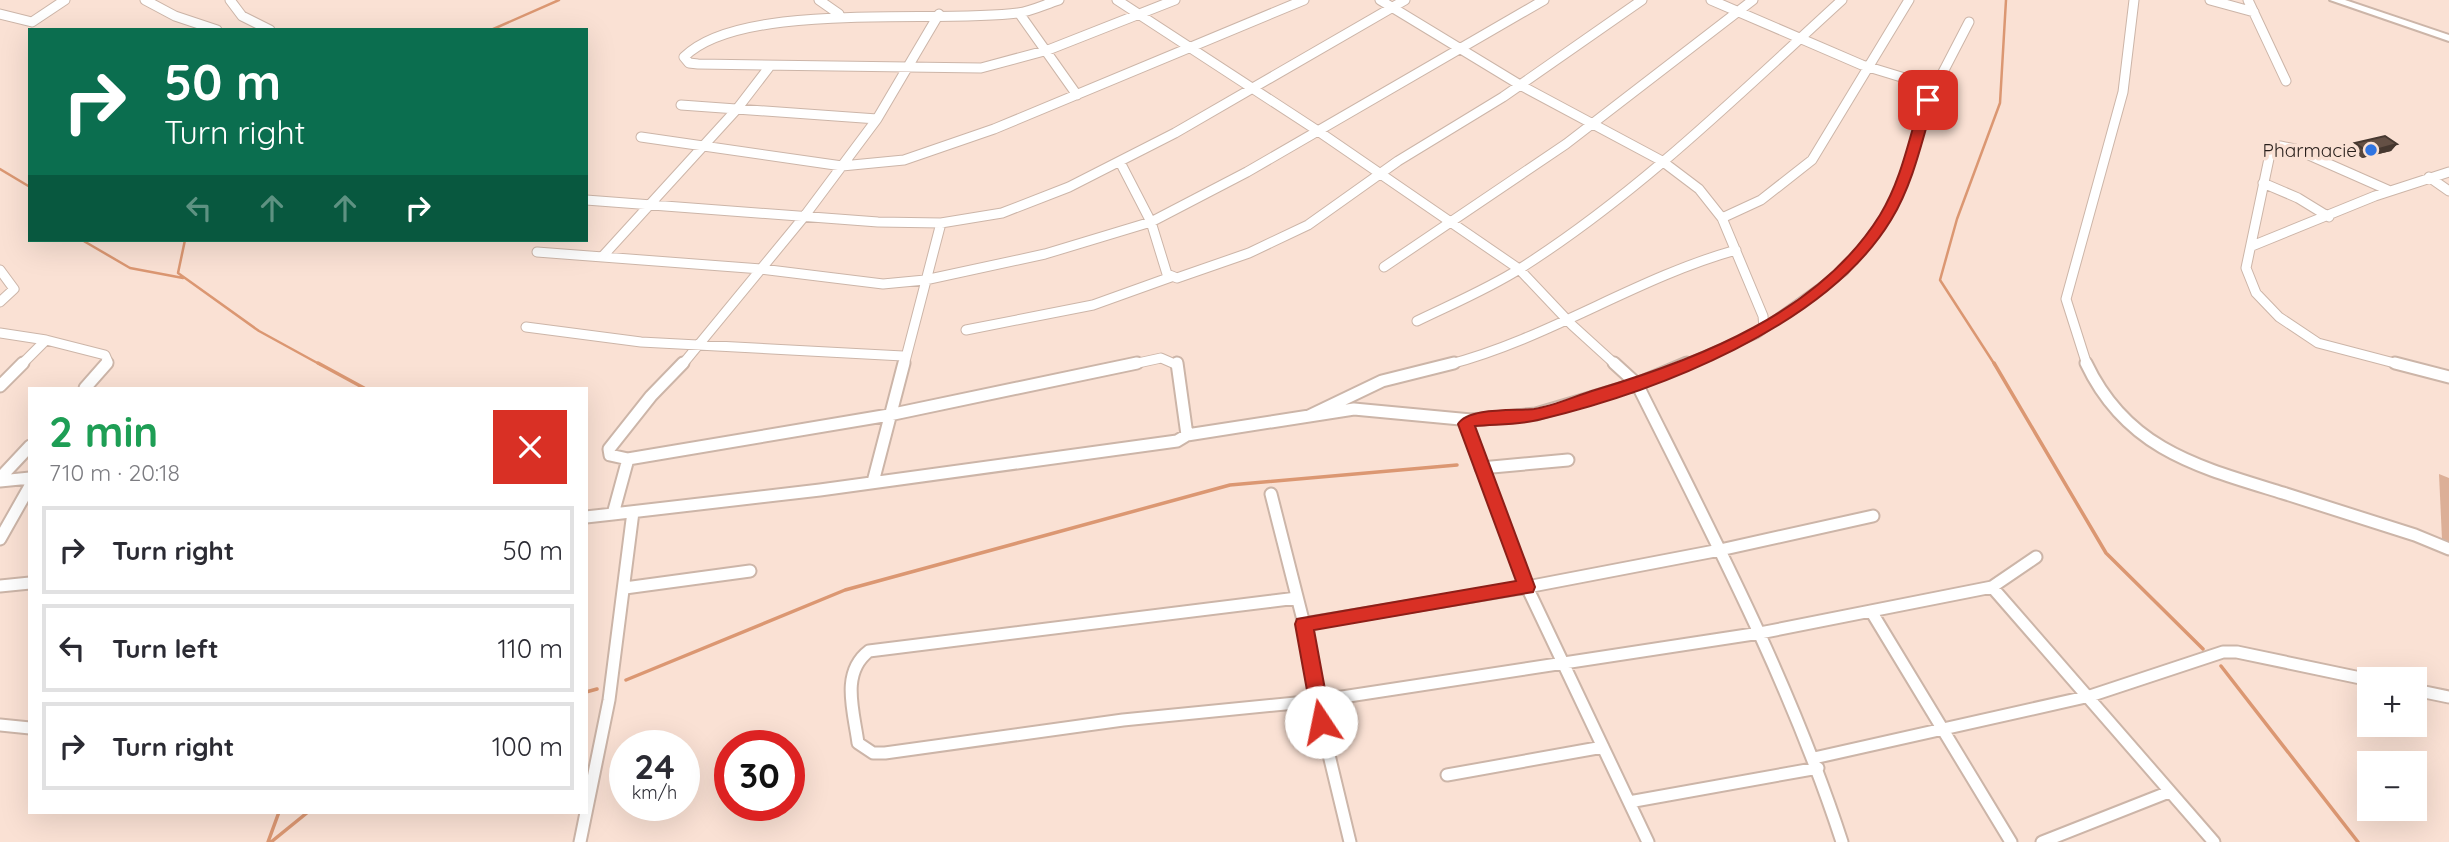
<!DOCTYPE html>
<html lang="en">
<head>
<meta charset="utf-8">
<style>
  :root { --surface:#fff; --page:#f7f7f7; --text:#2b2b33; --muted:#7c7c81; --line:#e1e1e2 }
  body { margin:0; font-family:Quicksand,sans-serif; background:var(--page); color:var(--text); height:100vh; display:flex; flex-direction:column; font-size:26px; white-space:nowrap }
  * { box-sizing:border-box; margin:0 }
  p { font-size:23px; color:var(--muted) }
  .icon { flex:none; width:38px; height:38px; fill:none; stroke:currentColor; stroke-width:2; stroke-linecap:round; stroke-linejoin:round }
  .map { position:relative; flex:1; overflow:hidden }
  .panel { position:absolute; left:28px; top:387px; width:560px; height:427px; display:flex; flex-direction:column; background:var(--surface); border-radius:0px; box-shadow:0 7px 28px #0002 }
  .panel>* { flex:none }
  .hud { position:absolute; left:28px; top:28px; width:560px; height:214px; border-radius:0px; box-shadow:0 7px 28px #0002; background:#0b6e4f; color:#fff; overflow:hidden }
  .controls { position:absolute; left:2357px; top:667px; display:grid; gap:14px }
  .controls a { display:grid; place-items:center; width:70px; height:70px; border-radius:0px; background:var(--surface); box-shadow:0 7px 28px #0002; font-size:35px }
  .speed { position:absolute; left:609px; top:730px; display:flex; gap:14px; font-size:35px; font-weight:700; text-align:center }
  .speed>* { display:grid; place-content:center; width:91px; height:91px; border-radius:50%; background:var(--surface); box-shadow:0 7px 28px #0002; line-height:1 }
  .speed small { font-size:18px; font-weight:400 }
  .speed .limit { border:10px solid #d22; background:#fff; color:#111 }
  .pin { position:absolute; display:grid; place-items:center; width:60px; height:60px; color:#fff; margin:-30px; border-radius:14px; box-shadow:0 4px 10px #0006 }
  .me { position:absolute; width:77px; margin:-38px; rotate:349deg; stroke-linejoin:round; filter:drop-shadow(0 0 5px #0008) }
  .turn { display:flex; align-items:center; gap:24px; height:147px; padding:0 21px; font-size:32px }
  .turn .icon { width:91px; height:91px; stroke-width:2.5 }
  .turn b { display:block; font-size:49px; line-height:60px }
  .lanes { display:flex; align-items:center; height:66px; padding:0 21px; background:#0003; justify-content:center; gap:35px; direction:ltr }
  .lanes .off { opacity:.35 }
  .round { display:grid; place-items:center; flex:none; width:74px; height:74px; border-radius:0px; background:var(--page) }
  .headline { display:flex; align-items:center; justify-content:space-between; height:119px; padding:0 21px }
  h1 { font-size:42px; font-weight:800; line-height:52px; color:#1e9e55 }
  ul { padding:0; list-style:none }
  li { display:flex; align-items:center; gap:21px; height:88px; margin:0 14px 10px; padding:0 7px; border:4px solid var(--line); border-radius:0px }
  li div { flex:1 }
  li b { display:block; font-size:26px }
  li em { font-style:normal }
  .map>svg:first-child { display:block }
  .green { fill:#dcaf97 }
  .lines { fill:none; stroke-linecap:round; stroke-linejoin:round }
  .stream-far1 { stroke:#db9772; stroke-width:2.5 }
  .stream { stroke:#db9772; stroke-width:3.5 }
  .minor-far1-casing { stroke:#ccb5a8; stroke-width:11 }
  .minor-casing { stroke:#ccb5a8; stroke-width:15 }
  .tertiary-casing { stroke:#ccb5a8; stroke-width:4 }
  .minor-far1 { stroke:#fff; stroke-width:9 }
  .minor { stroke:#fff; stroke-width:11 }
  .tertiary { fill:#fff; fill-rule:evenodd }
  .wall { fill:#56453b }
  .shaded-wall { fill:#463830 }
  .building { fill:#645045; stroke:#463830; stroke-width:2 }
  .route { fill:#d93025; stroke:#8d1f18; stroke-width:2 }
  .poi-dot { fill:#3074e1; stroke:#fae1d4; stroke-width:2.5 }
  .labels { text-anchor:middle; stroke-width:7; stroke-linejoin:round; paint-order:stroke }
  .poi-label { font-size:19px; fill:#281f1b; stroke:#fae1d4; text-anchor:end }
</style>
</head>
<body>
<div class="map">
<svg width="2449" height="842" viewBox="0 0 2449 842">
  <rect width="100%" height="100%" fill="#fae1d4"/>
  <path class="green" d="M2439,474L2449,478V544L2442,539Z"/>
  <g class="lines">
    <path class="stream-far1" d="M491,30L559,0
      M0,169L30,187
      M82,240L130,268L183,278
      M185,240L178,273L259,331L321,365
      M1995,365L1940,280L1957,219L2000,103L2006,0"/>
    <path class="stream" d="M318,363L364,388
      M1994,363L2106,553L2203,649
      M2221,666L2358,842
      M626,680L845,590L1230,485L1457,465
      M586,692L597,689
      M268,842L279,812
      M271,842L308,812"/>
    <g class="minor-far1-casing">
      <path id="minor-far1" d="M145,0L175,16L217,30
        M230,0L242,16L270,30
        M819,0L839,14
        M1059,0C1046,4 1032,11 1018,13C936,24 741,0 684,57L689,63L698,64L981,68L1048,50L1175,0
        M1117,0L1318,131L1519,269L1572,325L1616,365
        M1380,0L1520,85L1662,161L1699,189L1722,218L1763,316L1764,328
        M1711,0L1862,65L1934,87
        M2210,0L2254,12
        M2248,0L2286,81
        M1019,13L1077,95
        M0,14L32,22L65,0
        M681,105L877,119L939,14
        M641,137L842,166L904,160L994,129L1304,0
        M1120,162L1151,222L1167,274L1177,278L1249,253L1308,225L1398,161L1503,97L1642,0
        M2429,177L2449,191
        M2263,183L2298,198L2329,217
        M2388,190L2295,149L2280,146L2271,149L2246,268L2256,293L2279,317L2318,343L2402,365
        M586,200L878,222L941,223L1002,213L1069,187L1175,133L1405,0
        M1722,218L1761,200L1812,160L1909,0
        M2252,246L2375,196L2449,172
        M537,252L761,269L883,284L925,280L1045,254L1151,222L1247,172L1544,0
        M602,257L737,109L770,66
        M1384,267L1566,144L1753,0
        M0,270L14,289L0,302
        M1417,321C1452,304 1488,289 1521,268C1639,193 1739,94 1842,0
        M526,327L641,342L903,356
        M966,330L1093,305L1171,277
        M0,333L46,340L105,355L108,362L106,365
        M21,365L46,340
        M682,365L803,218L877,119
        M904,365L941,223
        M1129,365L1161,358L1177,365
        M1447,365C1548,339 1636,278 1736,250
        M1683,365L1756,334L1844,271L1884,220L1898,194L1928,101L1969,22
        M2087,365L2066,299L2123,92L2134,0"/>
    </g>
    <g class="minor-casing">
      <path id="minor" d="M1614,363L1637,384C1712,534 1790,682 1842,842
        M2086,363C2127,450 2199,467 2283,493C2327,507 2371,521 2415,535L2449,549
        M2395,363L2449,377
        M0,386L23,363
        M85,388L107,363
        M1309,416L1382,381L1454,363
        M1187,435L1354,409L1471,420
        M628,459L610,455L609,449L651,396L683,363
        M1481,468L1568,460
        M0,478L30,446
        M0,481L30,478
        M873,482L904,363
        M1271,494L1304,624L1316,701L1350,842
        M613,514L628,459L889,415L1137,363
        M613,514L820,490L1177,441L1187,435L1177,363
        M586,517L613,514
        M0,539L30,486
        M0,586L30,583
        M1992,587L2214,842
        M625,588L750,571
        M1297,598L869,651C840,673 854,712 858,743L873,753H885L1123,720L1316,701L1760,633L1992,587L2036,557
        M1871,611L2011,842
        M1304,624L1527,587L1466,424L1471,420L1536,414L1637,384L1687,363
        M2415,690L2449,697
        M0,725L30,728
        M1814,758L2090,696L2223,652H2237L2370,680
        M1447,775L1603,747
        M1629,802L1818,768
        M580,842L609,700L633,512
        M1648,842L1527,587L1720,550L1873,516
        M2042,842L2169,792"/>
    </g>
    <g class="tertiary-casing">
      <path id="tertiary" d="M2330,0H2345L2449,35V41Z"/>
    </g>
    <use href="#minor-far1" class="minor-far1"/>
    <use href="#minor" class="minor"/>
    <use href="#tertiary" class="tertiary"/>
  </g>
  <path class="wall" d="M2355,143L2397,144L2391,151L2362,158L2350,149Z"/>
  <path class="shaded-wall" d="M2397,144L2391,151L2362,158L2368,152Z"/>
  <path class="building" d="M2385,136L2397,144L2368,152L2355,143Z"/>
  <path class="route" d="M1928,97L1934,100C1922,141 1913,184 1891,220C1826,327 1656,392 1538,420C1518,425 1496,424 1475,426L1535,587L1533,592L1314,630L1331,722L1328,729L1321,731L1314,729L1295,624L1297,619L1516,581L1458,424C1468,407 1515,411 1534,409C1554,406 1575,396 1595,390C1699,359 1820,312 1880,215C1901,181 1909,139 1921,100Z"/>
  <circle class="poi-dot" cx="2371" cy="150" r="7"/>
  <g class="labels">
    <g class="poi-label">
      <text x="2357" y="157">Pharmacie</text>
    </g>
  </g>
</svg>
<div class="controls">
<a>+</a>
<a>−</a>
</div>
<div class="speed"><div>24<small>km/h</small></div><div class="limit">30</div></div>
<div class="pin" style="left:1928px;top:100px;background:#d93025"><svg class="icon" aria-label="arrive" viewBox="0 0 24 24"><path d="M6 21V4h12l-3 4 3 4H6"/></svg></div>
<svg class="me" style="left:1321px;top:722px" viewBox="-20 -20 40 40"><circle r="19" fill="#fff"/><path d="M0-13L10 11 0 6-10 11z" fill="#d93025"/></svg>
<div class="hud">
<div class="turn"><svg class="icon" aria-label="right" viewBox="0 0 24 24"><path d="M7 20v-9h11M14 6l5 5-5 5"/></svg><div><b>50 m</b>Turn right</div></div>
<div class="lanes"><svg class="icon off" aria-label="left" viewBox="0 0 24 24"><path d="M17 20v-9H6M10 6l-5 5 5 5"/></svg><svg class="icon off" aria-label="ahead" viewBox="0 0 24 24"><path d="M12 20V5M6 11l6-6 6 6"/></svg><svg class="icon off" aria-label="ahead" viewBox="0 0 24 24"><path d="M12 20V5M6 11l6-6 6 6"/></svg><svg class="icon" aria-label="right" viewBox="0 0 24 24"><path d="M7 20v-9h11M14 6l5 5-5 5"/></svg></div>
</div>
<section class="panel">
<div class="headline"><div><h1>2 min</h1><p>710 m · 20:18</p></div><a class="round" style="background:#d93025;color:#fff"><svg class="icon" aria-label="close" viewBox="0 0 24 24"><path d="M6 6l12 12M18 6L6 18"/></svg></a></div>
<ul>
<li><svg class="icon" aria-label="right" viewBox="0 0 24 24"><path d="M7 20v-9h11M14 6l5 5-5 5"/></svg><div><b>Turn right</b></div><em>50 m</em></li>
<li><svg class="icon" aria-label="left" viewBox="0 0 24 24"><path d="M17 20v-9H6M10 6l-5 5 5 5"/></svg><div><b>Turn left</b></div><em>110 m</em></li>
<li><svg class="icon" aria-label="right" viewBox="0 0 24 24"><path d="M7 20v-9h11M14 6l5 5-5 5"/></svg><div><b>Turn right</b></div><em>100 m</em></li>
</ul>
</section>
</div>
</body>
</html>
